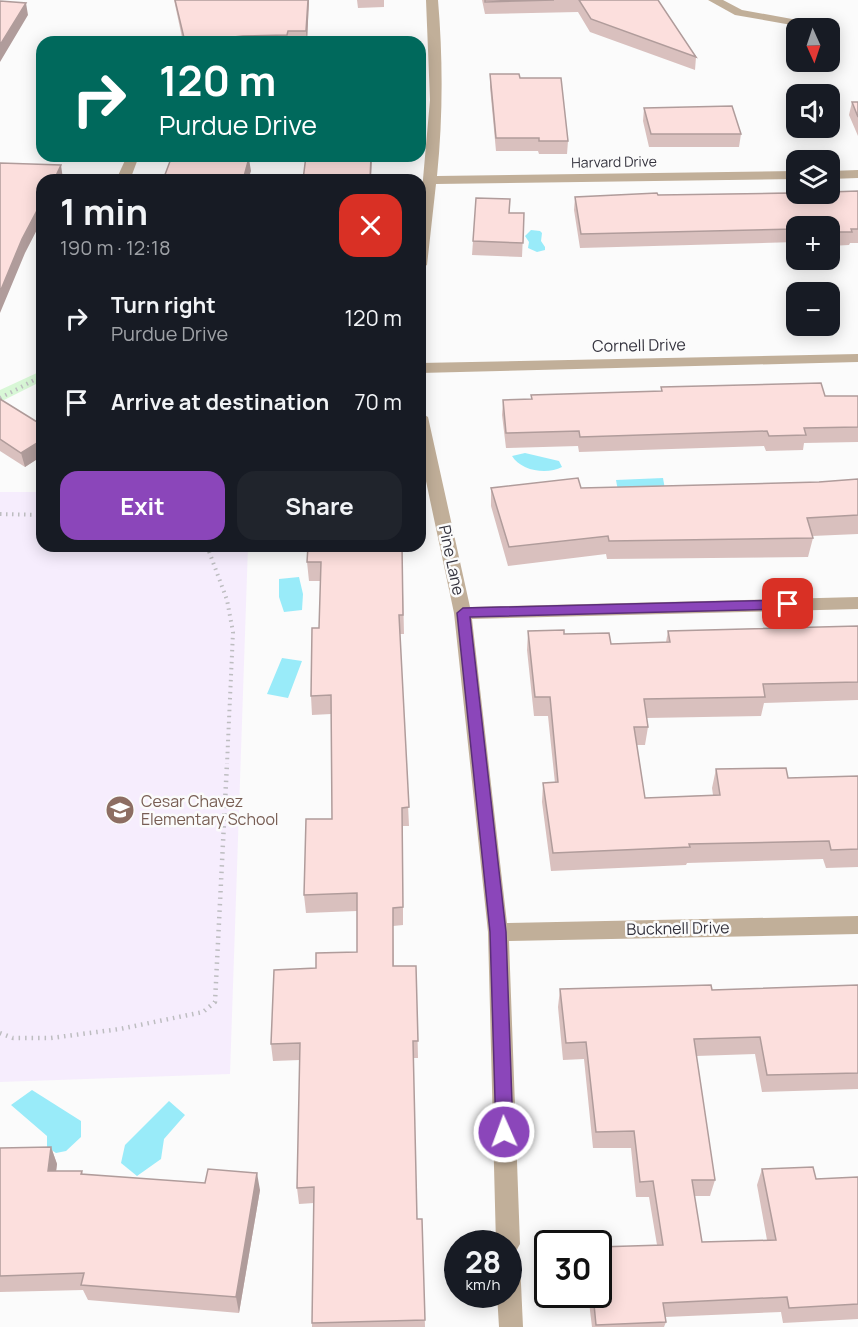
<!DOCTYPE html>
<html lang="en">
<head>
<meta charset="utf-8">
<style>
  :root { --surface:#171b24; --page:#20242c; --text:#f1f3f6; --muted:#9ea1a6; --accent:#8b46ba }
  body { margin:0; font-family:Manrope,sans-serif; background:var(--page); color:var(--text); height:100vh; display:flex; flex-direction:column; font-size:22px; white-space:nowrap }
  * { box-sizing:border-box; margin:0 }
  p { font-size:20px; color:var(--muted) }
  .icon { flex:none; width:33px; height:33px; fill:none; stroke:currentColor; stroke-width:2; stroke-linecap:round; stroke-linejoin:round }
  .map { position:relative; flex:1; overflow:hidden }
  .drawer { position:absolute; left:36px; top:174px; width:390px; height:378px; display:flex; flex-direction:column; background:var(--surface); border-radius:18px; box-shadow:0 3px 15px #0003 }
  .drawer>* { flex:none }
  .guide { position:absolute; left:36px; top:36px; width:390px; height:126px; border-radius:18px; box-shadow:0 3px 15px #0003; background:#00695c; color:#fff; overflow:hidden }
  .needle { width:39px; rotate:177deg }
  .fabs { position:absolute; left:786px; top:18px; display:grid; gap:12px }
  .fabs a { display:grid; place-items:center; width:54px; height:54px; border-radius:12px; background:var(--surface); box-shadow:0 3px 15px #0003; font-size:30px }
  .speed { position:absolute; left:444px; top:1230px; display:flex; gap:12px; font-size:30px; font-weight:700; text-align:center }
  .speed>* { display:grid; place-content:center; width:78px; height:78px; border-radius:50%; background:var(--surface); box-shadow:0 3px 15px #0003; line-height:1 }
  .speed small { font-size:15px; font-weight:400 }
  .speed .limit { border:3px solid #111; border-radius:9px; background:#fff; color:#111 }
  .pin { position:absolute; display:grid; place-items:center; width:51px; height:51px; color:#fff; margin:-26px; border-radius:12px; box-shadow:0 3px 9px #0006 }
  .me { position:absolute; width:66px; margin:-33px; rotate:358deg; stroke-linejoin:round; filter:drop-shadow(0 0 4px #0008) }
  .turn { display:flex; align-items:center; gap:21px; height:126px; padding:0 24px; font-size:27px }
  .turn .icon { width:78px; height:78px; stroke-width:2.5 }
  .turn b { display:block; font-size:42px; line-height:51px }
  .round { display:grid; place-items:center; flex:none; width:63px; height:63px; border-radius:18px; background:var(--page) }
  .summary { display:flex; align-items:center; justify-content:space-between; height:102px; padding:0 24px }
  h1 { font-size:36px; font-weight:700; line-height:45px }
  .button { display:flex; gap:12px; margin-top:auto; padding:12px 24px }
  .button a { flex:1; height:69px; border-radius:18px; background:var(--accent); color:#fff; font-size:24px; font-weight:700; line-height:69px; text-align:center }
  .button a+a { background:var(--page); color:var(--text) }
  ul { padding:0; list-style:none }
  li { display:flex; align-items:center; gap:18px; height:84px; padding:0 24px }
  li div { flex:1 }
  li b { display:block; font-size:22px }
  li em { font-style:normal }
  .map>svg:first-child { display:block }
  .education { fill:#f6edfd }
  .green { fill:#d8f7d6 }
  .water { fill:#99ebf9 }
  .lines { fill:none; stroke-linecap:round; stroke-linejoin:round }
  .path-far1 { stroke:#bdbdc0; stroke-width:4; stroke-dasharray:1.5 4.5; stroke-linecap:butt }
  .path { stroke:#bdbdc0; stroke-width:4.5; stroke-dasharray:1.5 5; stroke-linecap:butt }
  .minor { fill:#c1af99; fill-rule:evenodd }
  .wall { fill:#d9c0be }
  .shaded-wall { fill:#b09c9b }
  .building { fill:#fcdfdd; stroke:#b09c9b; stroke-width:1.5 }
  .route { fill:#8b46ba; stroke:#5a2e79; stroke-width:1.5 }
  .labels { text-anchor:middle; stroke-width:5; stroke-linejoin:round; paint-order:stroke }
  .far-street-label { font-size:14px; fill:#33323d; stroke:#fbfbfb }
  .street-label { font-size:16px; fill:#33323d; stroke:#fbfbfb }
  .education-label { font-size:16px; fill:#785e54; stroke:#fbfbfb; text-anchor:start }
</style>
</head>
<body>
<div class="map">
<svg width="858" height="1327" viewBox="0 0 858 1327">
  <rect width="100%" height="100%" fill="#fbfbfb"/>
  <path class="education" d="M0,492H42V546H248L230,1074L0,1082Z"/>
  <path class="green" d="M39,372L42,375V381L0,402V390Z"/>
  <path class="water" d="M531,230L540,231L542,233L541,241L545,247V250L537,252L528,248L529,242L525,236Z
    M525,453L559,461L562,467C547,475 521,471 512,456Z
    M663,478L666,495L619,496L616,480Z
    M299,577L303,594L302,610L284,612L279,597V579Z
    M282,658L302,661L288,698L267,694Z
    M32,1090L81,1121V1137L66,1151L56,1153L47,1147V1136L11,1105Z
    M169,1101L185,1115L164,1139L161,1159L137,1176L121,1163L125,1145Z"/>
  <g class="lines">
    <path class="path-far1" d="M0,398L42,376
      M0,514L42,515
      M207,546L227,600L233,632L227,764"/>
    <path class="path" d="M0,1033L13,1038H51L120,1029L203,1012L215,1002L227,763"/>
    <path class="minor" d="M426,0H438C443,59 443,117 437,176L796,171V179L436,184L427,265L420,269V213L430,100Z
      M708,0H723L742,10L803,21L809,24L803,27L735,15Z
      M127,156H139L130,180H116Z
      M858,170V178L830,179V171Z
      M858,354V362L420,373V363Z
      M420,412L428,417L470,607L858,597V609L472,619L507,923L858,916V934L509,941L520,1244L515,1253L520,1262L523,1327H499L497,1294H508V1244H496L488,932L454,613L420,453Z"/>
  </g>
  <path class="wall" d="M174,0H309L307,42H183Z
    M357,0H384V7L358,8Z
    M482,0H658L696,57L695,70L590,32L578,12L485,14Z
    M490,74L520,78L568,141L567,154H539L538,151H496L490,87Z
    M852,102H858V136L849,115Z
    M644,108L741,134L739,147H649L643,121Z
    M858,191V243H850L849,245L830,246V226H796V242L580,248L574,210L575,197Z
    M510,213H524L522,257L472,255L473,241Z
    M661,387L825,396H858V442L804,443L803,450L766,451L764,446L579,452L578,446L506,448L502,415L503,400L531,399V395L661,391Z
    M0,399L42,425V456L25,467L0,451Z
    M858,479V534L812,536L813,538L808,557L607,559L606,554L508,566L491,506V488H581L819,482Z
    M305,546H402L404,634H400L409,826H403V925L393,926L394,966H416L418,1058H413L417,1219H422L425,1327H312L314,1203L299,1204L297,1188L300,1060L273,1061L271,1044L316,968L357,952V911L306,913L304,895L332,819L331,714L312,715L311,696L319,628L321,581H309L307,562L308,550H306Z
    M858,626V700L764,703L761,716L646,718L648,727L645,745H637L645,798L713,795L712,788L716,769L788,778L858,776V867L826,868L823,859L687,863L686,865L551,871L542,802L543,783H555L548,716H534L527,650L528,631L564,634L611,644L666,642L668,631Z
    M858,985V1089L762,1092L755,1054L696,1056L715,1180L710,1196H694L702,1242L767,1240L757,1185L762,1169L816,1179L858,1177V1319L783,1323L781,1312L665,1317L666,1322L664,1327H592L588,1294H598L657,1245L649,1197H636L631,1148H593L584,1059L563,1060L558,1007L560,989L712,990Z
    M51,1147L57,1164L56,1171H82L83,1174L260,1190L239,1313L88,1300L83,1290L0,1292V1148Z"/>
  <path class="shaded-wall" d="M308,0H309L307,42L306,31Z
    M26,3L28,15L0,62V45Z
    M243,36V42H185Z
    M245,156H250L249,159L251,171L248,180H243Z
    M371,156H372L371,180H370Z
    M61,165L63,179L62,180H54Z
    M42,201V220L25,253L0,313V292L22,239Z
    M42,440V456L25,467L21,453Z
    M51,1147L57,1164L54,1188L48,1171Z
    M257,1173L260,1190L239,1313L236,1297Z"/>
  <path class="building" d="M175,0H308L306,31H288L287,35L243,36L185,42Z
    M485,0H554L485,2Z
    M579,0H658L696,57L591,19Z
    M0,1L26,3L0,45Z
    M490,74H519L520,78H561L568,141H539V138H496Z
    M852,102H858V117Z
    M732,106L741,134H651L644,108Z
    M172,156H245V158H249L243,180H163Z
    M306,156H371L370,180H303Z
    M0,163L61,165L54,180H42V201L22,239L0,292Z
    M858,191V229H851L852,232H830V226H796V229L581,234L575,197L657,193L658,195L796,193V194H830V192Z
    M476,198L510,199L509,213H524L523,243L473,241Z
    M821,383L825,396H858V427L804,428L806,435L769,436L767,431L580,437L579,431L506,433L503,400L532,399L531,395L662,391L661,387Z
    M0,399L42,425V440L21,453L0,439Z
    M578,478L581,488L819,482L858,479V515L807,518L813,538L609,541L608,536L509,547L491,488Z
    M308,546H402L403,615H399L409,807L402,808L403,907L393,908V966H416L418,1041H413L417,1219H422L425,1320L312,1323L314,1187L297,1188L300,1043L271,1044L274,970L316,968V953L357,952V893L304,895L306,819H332L331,695L311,696L312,628H319L321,562H307Z
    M858,626V682L763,684L765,697L644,699L648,727H634L645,798L720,795L716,769L786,768L788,778L858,776V849L831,850L829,841L689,844L690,847L553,853L543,783L558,782L550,697H535L528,631L564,630V634L609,633L611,644L670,642L668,631Z
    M711,985L712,990L858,985V1073L767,1075L760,1037L694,1039L715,1180H692L702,1242L776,1240L762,1169L813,1167L816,1179L858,1177V1304L789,1308L787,1297L663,1303L666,1322L596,1325L593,1294H598V1247L663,1245L653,1181L640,1182L634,1131L596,1132L586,1042L566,1043L560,989Z
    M51,1147L48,1171H82L81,1174L205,1183L208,1169L257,1173L236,1297L81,1285L84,1273L0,1276V1148Z"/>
  <path class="route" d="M788,600L795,604L788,609L470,617L506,932L513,1132L510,1138L504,1140L498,1138L496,1132L490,932L457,613L463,608Z"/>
  <defs>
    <g id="school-disc" transform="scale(1.5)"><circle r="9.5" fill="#8d6e63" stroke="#fbfbfb"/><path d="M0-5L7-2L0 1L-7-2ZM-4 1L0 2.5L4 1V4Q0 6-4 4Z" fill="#fff"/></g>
  </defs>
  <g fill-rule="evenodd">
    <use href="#school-disc" x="120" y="810"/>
  </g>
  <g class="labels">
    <g class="far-street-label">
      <text transform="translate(614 162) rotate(-1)" y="5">Harvard Drive</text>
    </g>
    <g class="street-label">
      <text transform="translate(639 345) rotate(-1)" y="6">Cornell Drive</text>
      <text transform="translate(452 560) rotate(78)" y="6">Pine Lane</text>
      <text transform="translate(678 928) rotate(-1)" y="6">Bucknell Drive</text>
    </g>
    <g class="education-label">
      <text x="141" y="807">Cesar Chavez<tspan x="141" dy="18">Elementary School</tspan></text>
    </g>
  </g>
</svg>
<div class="fabs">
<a><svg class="needle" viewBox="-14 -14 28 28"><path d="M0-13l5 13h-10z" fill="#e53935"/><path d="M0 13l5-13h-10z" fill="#9ea1a6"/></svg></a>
<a><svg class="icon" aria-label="sound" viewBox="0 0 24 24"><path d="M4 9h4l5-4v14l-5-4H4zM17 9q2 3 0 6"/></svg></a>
<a><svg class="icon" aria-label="layers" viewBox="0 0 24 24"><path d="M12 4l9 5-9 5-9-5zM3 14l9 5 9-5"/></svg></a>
<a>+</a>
<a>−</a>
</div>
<div class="speed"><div>28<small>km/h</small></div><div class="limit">30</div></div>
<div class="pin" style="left:788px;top:604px;background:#d93025"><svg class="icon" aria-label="arrive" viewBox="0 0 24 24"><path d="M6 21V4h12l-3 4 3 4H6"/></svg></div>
<svg class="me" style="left:504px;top:1132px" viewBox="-20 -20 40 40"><circle r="17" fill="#8b46ba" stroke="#fff" stroke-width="3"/><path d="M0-11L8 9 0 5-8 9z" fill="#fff"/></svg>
<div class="guide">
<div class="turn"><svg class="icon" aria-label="right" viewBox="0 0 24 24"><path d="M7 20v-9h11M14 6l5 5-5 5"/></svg><div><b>120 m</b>Purdue Drive</div></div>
</div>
<section class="drawer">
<div class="summary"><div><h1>1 min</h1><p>190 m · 12:18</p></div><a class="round" style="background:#d93025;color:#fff"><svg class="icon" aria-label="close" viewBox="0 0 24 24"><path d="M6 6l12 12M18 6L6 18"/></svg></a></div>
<ul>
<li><svg class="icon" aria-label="right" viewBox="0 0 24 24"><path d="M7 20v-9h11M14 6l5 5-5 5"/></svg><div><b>Turn right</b><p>Purdue Drive</p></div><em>120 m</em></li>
<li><svg class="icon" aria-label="arrive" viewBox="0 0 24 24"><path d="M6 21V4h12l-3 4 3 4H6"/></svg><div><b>Arrive at destination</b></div><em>70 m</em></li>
</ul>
<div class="button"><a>Exit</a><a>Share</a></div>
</section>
</div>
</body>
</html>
